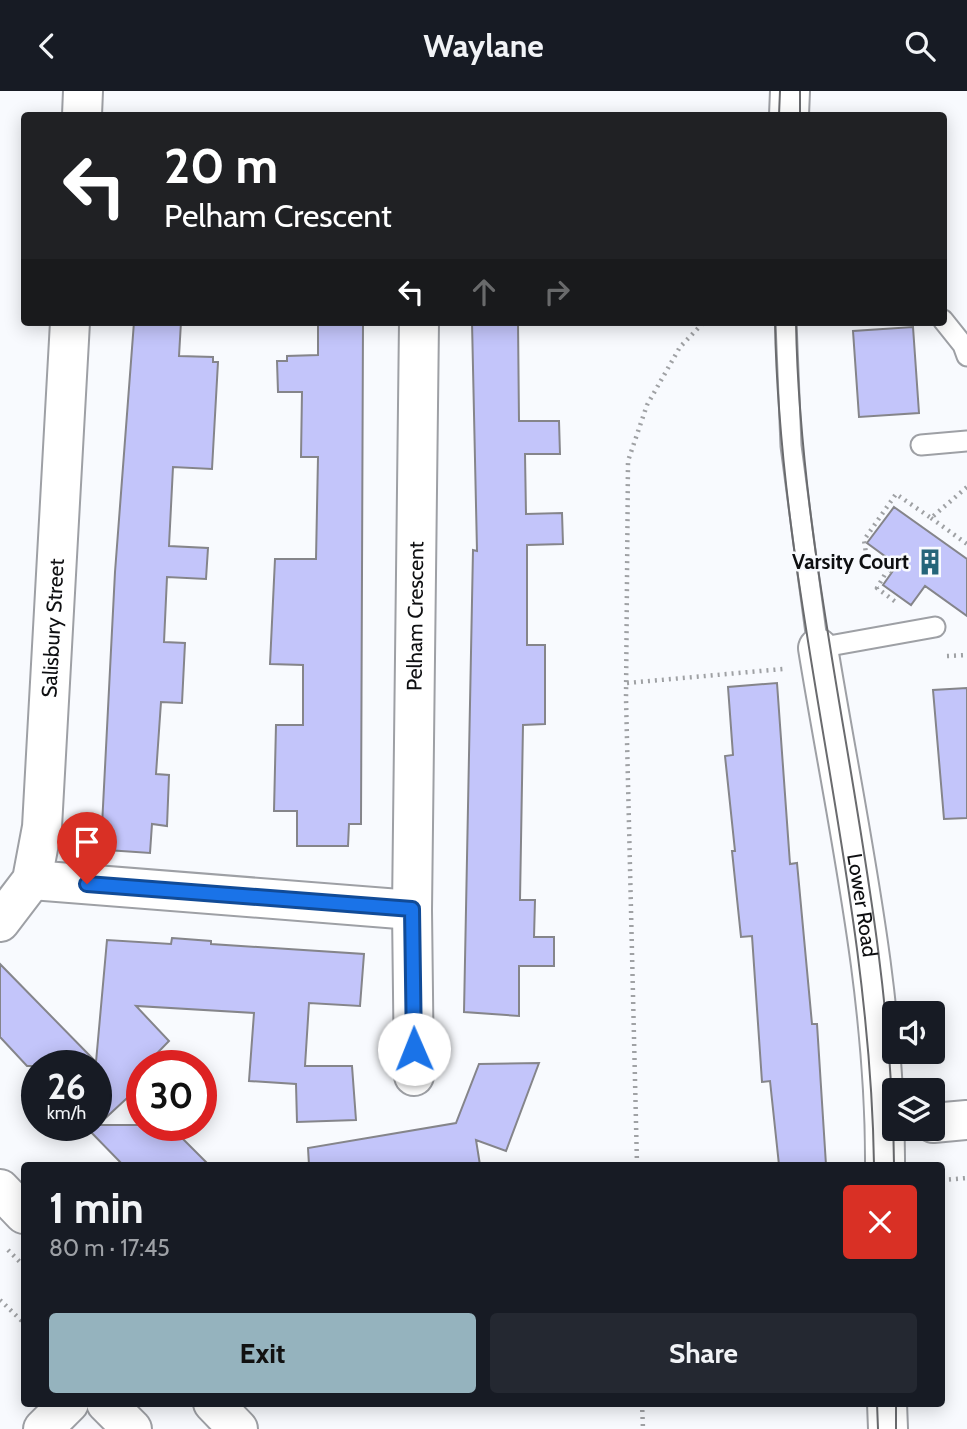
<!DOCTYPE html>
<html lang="en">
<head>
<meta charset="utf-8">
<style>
  :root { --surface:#171b24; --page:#242831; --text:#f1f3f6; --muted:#9ea1a6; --accent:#95b3be }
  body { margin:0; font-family:Cabin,sans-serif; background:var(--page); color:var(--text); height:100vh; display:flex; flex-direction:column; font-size:26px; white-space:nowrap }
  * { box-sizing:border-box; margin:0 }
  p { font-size:23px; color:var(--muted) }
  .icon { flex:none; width:38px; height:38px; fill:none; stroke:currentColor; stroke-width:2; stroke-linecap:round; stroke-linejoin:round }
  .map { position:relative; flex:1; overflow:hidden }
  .drawer { position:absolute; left:21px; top:1071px; width:924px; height:245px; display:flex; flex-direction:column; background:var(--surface); border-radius:7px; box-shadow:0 4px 18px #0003 }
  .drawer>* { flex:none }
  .hud { position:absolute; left:21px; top:21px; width:926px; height:214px; border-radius:7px; box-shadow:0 4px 18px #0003; background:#202124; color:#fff; overflow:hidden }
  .fabs { position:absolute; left:882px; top:910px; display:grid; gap:14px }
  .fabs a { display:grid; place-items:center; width:63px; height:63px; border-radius:7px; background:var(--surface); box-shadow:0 4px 18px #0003; font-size:35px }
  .speed { position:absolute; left:21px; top:959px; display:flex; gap:14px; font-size:35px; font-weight:700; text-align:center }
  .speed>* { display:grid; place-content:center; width:91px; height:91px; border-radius:50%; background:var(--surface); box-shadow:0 4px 18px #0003; line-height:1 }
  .speed small { font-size:18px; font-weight:400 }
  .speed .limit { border:10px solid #d22; background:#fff; color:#111 }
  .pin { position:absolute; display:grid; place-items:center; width:60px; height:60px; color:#fff; margin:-72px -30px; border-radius:50% 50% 50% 0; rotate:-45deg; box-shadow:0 0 7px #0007 }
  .pin .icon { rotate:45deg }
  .me { position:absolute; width:77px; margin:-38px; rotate:359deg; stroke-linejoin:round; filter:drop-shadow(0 0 5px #0008) }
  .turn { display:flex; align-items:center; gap:24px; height:147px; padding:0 28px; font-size:32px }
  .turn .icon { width:91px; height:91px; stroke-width:2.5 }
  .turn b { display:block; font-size:49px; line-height:60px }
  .lanes { display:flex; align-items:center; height:66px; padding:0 28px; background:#0003; justify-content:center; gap:35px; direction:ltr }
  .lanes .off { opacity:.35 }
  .round { display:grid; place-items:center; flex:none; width:74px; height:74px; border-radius:7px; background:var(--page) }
  .overview { display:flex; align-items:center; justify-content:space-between; height:119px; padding:0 28px }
  h1 { font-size:42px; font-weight:700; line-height:52px }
  .cta { display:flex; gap:14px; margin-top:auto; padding:14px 28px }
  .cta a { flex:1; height:80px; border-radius:7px; background:var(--accent); color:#111; font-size:28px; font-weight:700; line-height:80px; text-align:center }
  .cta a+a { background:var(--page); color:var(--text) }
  header { display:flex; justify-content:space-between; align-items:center; height:91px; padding:0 28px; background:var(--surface); font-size:32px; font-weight:700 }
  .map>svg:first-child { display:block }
  .building { fill:#c3c5fa; stroke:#85858a; stroke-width:2 }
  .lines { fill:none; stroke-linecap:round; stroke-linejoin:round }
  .lane-casing { stroke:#9ea0a5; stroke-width:23 }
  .street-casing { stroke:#9ea0a5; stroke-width:42 }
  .primary-casing { stroke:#9ea0a5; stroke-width:42 }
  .path { stroke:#9fa1a4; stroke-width:4.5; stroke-dasharray:2 5; stroke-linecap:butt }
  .lane { stroke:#fff; stroke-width:19 }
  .street { stroke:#fff; stroke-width:38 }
  .primary { stroke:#fff; stroke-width:38 }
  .tram { stroke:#6a6b6e; stroke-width:2 }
  .route-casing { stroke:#114b97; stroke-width:18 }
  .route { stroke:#1a73e8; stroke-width:12 }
  .labels { text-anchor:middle; stroke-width:5; stroke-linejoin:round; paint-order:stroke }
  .poi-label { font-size:21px; font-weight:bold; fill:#0e0f11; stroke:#f8fafe; text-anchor:end }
  .street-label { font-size:21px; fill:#0e0f11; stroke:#f8fafe }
</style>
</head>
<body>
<header><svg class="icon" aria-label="back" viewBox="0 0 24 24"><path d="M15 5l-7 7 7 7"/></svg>Waylane<svg class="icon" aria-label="search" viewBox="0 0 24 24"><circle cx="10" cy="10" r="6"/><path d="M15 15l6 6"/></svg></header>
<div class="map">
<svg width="967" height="1338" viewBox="0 0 967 1338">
  <rect width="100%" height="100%" fill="#f8fafe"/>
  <path class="building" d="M134,231H181L179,265L213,266V271H218L212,378L173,376L169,455L208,457L206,488L167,486L164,551L185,552L182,612L161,611L156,683L169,684L167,735L152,733L150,762L107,759L108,736L102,735L115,481Z
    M318,231H363L361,733H349L348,755H297V720H274L276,634H303V574L270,573L275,468H316L318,366H301L302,301H278L277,270H287V265L318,264Z
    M472,231H518L519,330H559L560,363H525L526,423L562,422L563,453L527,454V554H545V633L523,634L520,809H535L534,846H554V875H519V925L464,921L473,459L477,460Z
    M913,236L919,322L859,326L853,240Z
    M894,416L967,468V525L925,495L911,514L883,494L897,474L867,452Z
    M777,592L790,773L797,772L812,933H817L826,1074H779L770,990L762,991L752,845L741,846L732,760H735L725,665L733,664L728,596Z
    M967,597V727L944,728L933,599Z
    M172,847L211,850V853L364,863L360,915L309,912L305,975H352L356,1029L297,1031L296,993L249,990L254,922L136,915L169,950L132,988L139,996L98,1034H169L209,1074H123L84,1034H96V975H27L0,946V873L96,971L107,849L171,853Z
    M539,972L506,1060L476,1049L480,1074H309L308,1057L456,1032L479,973Z"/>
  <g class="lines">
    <g class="lane-casing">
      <path id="lane" d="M943,229L963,254L967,265
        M786,231L791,355L818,557L935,536
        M921,354L967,350"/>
    </g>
    <g class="street-casing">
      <g id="street">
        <path d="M82,24L83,0"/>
        <path d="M789,24L790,0"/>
        <path id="s1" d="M818,557C846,728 886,900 885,1074"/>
        <path d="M32,789L412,819"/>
        <path id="s2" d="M0,831L32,789L42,736L70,231"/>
        <path id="s3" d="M414,985L412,819L419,231"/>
        <path d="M933,1032L967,1029"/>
        <path d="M106,1312L132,1338"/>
        <path d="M887,1312L888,1338"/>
        <path d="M43,1338L69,1312"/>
      </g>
    </g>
    <g class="primary-casing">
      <path id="primary" d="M0,1098L24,1123
        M213,1312L238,1338"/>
    </g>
    <path class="path" d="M931,427L967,453
      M888,478L877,497L897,512
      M892,481L866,462L864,449L896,403L931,427L967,396
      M947,565L967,564
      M627,592L783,578
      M637,1074L626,607L628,370L647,314L680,256L704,231
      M942,1089L967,1087
      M8,1159L24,1175
      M0,1209L24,1232
      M642,1312L643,1338"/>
    <use href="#lane" class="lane"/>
    <use href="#street" class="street"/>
    <use href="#primary" class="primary"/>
    <path class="tram" d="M779,24L780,0
      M800,24V0
      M775,231C780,515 870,790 874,1074
      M796,231C801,515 892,790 894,1074
      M877,1312L878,1338
      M896,1312V1338"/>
  </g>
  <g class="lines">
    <g class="route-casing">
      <path id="route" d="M87,793L412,818L414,958"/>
    </g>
    <use href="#route" class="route"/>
  </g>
  <defs>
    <g id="building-bare" transform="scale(2.1)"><path d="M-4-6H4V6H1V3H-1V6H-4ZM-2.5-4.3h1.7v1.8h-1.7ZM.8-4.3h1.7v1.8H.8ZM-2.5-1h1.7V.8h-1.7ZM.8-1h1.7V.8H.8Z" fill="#25657a" stroke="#f8fafe" stroke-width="2.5" paint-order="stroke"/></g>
  </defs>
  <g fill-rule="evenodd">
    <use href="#building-bare" x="930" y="471"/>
  </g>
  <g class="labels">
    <g class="poi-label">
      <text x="909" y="478">Varsity Court</text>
    </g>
    <g class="street-label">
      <text dy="7" stroke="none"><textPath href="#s3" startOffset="460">Pelham Crescent</textPath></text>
      <text dy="7" stroke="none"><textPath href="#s2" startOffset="306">Salisbury Street</textPath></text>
      <text dy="7" stroke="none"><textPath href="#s1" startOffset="261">Lower Road</textPath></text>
    </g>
  </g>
</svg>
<div class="fabs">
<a><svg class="icon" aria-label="sound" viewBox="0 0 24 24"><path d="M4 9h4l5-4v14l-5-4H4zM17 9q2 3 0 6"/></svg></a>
<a><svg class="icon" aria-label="layers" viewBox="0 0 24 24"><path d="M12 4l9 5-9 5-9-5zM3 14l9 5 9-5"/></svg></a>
</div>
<div class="speed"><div>26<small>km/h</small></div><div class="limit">30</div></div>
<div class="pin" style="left:87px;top:793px;background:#d93025"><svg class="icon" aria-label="arrive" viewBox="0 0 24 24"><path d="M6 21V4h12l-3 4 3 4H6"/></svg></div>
<svg class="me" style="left:414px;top:958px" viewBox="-20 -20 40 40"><circle r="19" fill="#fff"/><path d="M0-13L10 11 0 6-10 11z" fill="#1a73e8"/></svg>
<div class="hud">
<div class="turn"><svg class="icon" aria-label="left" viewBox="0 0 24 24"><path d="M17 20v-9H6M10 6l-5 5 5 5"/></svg><div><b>20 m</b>Pelham Crescent</div></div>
<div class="lanes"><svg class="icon" aria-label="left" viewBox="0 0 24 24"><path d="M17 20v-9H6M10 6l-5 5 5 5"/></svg><svg class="icon off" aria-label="ahead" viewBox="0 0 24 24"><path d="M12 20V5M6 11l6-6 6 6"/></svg><svg class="icon off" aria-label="right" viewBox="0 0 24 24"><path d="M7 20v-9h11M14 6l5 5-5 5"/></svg></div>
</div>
<section class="drawer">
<div class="overview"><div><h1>1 min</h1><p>80 m · 17:45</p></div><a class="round" style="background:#d93025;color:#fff"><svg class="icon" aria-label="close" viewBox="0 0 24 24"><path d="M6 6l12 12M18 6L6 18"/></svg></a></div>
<div class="cta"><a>Exit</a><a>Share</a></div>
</section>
</div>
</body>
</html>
